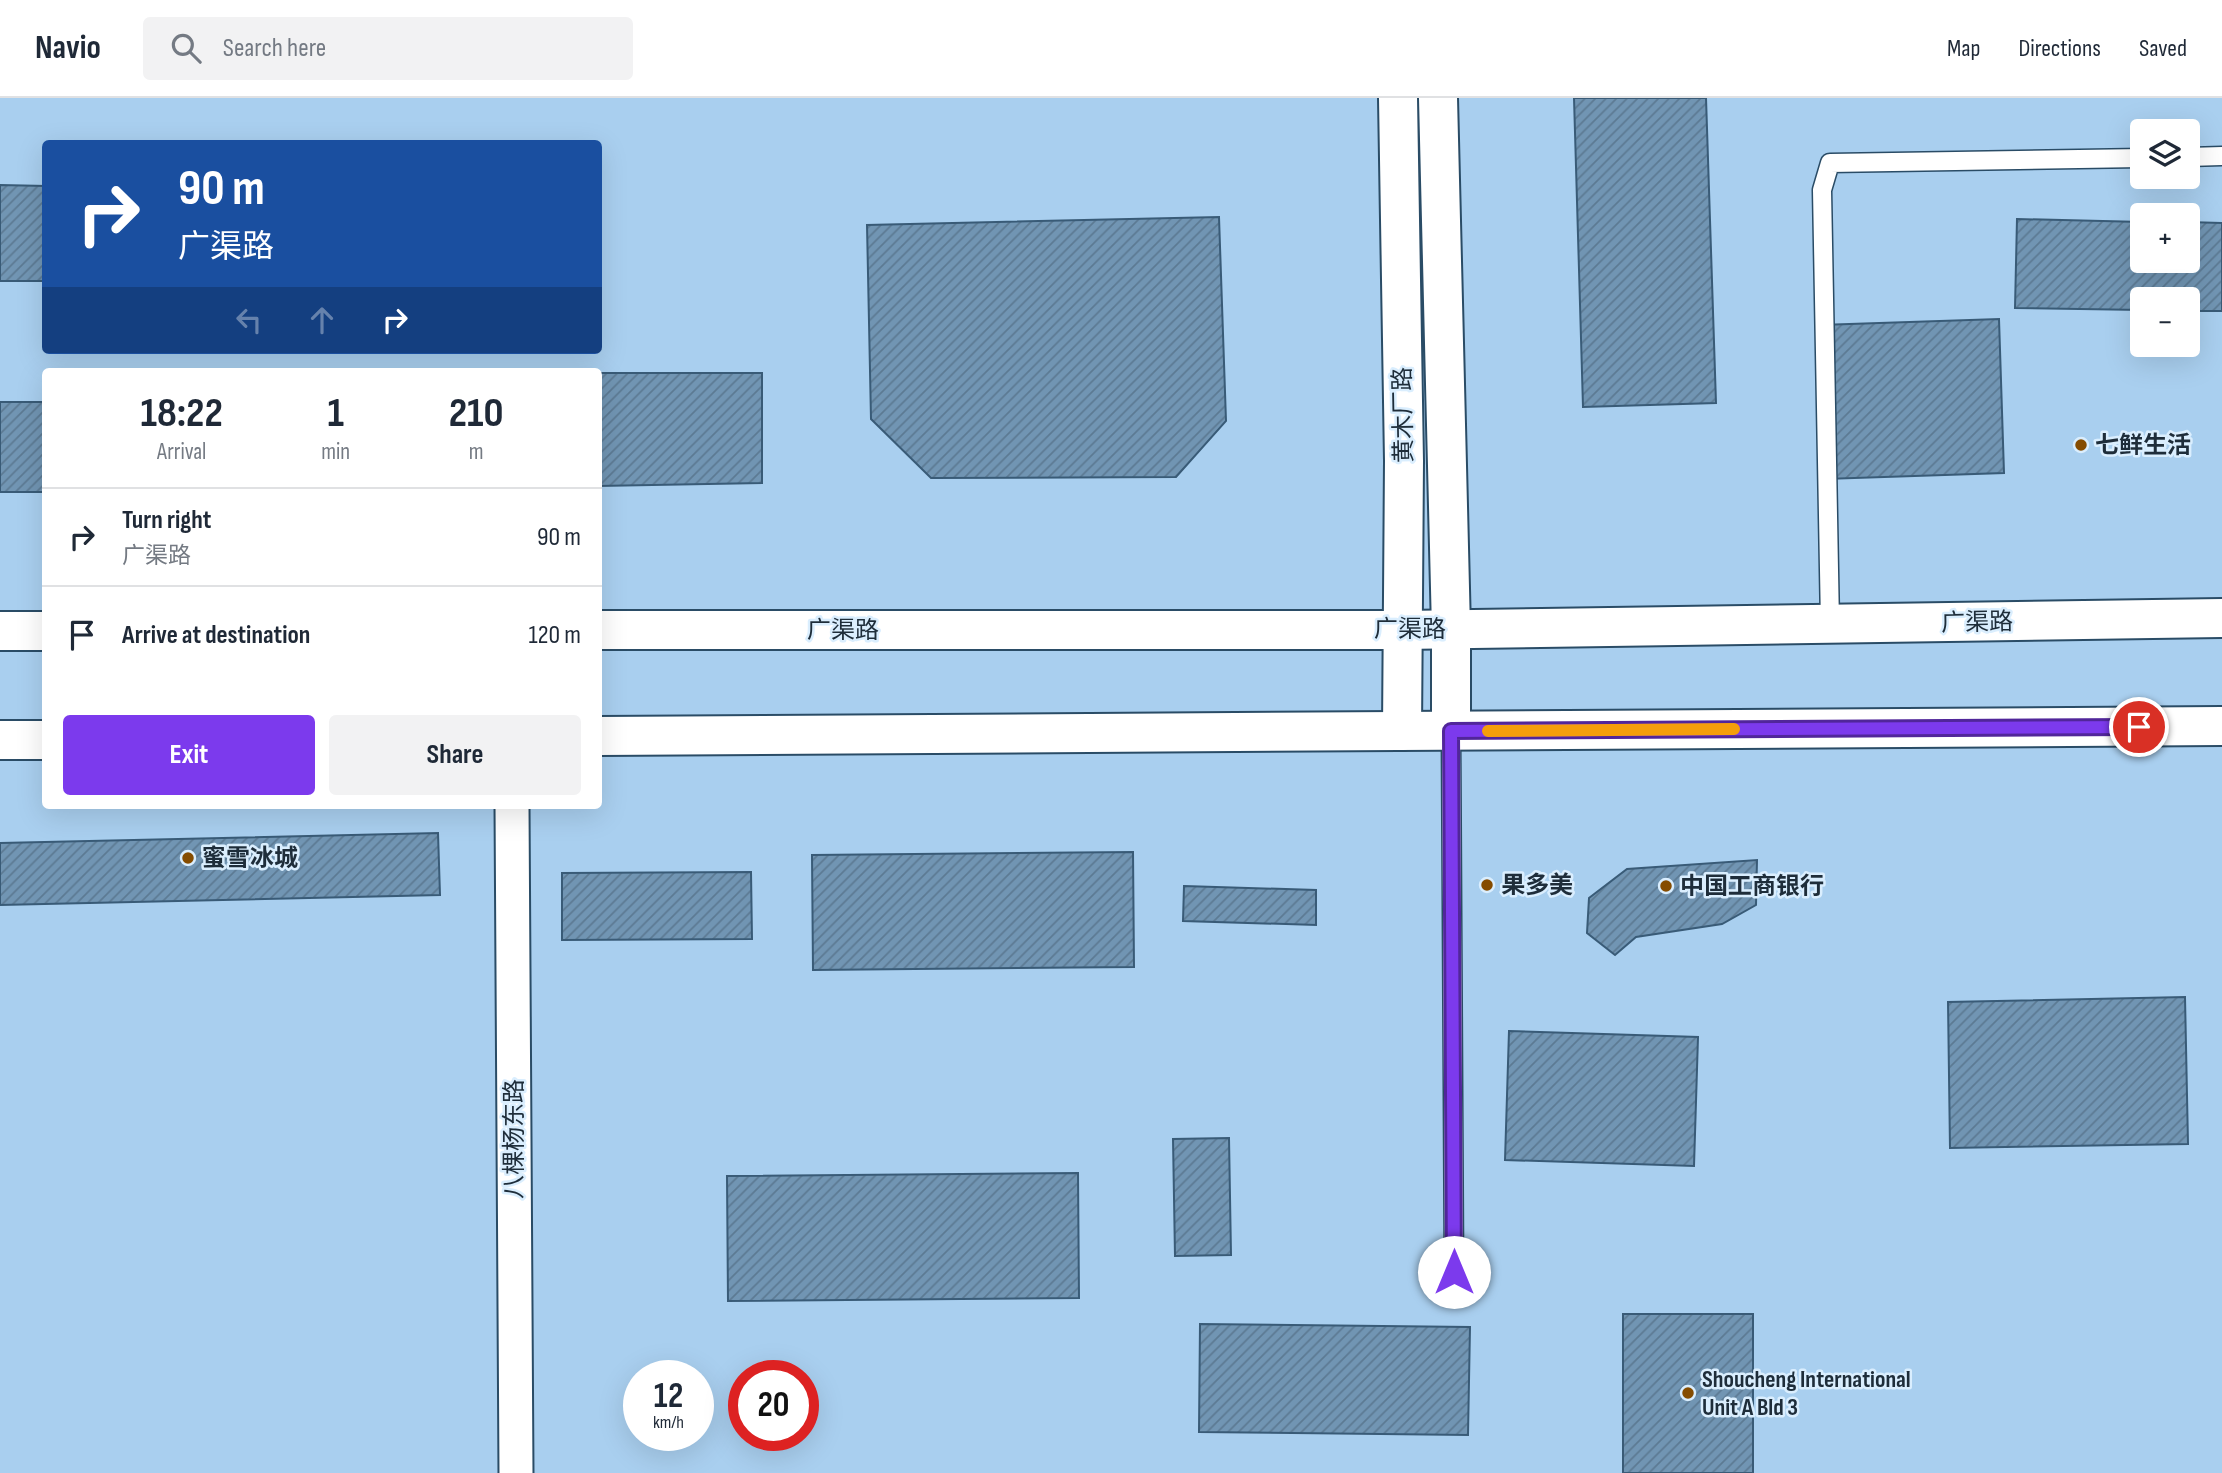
<!DOCTYPE html>
<html lang="en">
<head>
<meta charset="utf-8">
<style>
  :root { --surface:#fff; --page:#f2f2f3; --text:#1f2937; --muted:#747a83; --line:#e0e1e3; --accent:#7c3aed }
  body { margin:0; font-family:"Sofia Sans Condensed","Noto Sans SC",sans-serif; background:var(--page); color:var(--text); height:100vh; display:flex; flex-direction:column; font-size:26px; white-space:nowrap }
  * { box-sizing:border-box; margin:0 }
  p { font-size:23px; color:var(--muted) }
  .icon { flex:none; width:38px; height:38px; fill:none; stroke:currentColor; stroke-width:2; stroke-linecap:round; stroke-linejoin:round }
  .map { position:relative; flex:1; overflow:hidden }
  .sheet { position:absolute; left:42px; top:270px; width:560px; height:441px; display:flex; flex-direction:column; background:var(--surface); border-radius:7px; box-shadow:0 7px 28px #0002 }
  .sheet>* { flex:none }
  .banner { position:absolute; left:42px; top:42px; width:560px; height:214px; border-radius:7px; box-shadow:0 7px 28px #0002; background:#1a4fa0; color:#fff; overflow:hidden }
  .buttons { position:absolute; left:2130px; top:21px; display:grid; gap:14px }
  .buttons a { display:grid; place-items:center; width:70px; height:70px; border-radius:7px; background:var(--surface); box-shadow:0 7px 28px #0002; font-size:35px }
  .speed { position:absolute; left:623px; top:1262px; display:flex; gap:14px; font-size:35px; font-weight:700; text-align:center }
  .speed>* { display:grid; place-content:center; width:91px; height:91px; border-radius:50%; background:var(--surface); box-shadow:0 7px 28px #0002; line-height:1 }
  .speed small { font-size:18px; font-weight:400 }
  .speed .limit { border:10px solid #d22; background:#fff; color:#111 }
  .pin { position:absolute; display:grid; place-items:center; width:60px; height:60px; color:#fff; margin:-30px; border:4px solid #fff; border-radius:50%; box-shadow:0 2px 7px #0007 }
  .me { position:absolute; width:77px; margin:-38px; rotate:0deg; stroke-linejoin:round; filter:drop-shadow(0 0 5px #0008) }
  .turn { display:flex; align-items:center; gap:24px; height:147px; padding:0 21px; font-size:32px }
  .turn .icon { width:91px; height:91px; stroke-width:2.5 }
  .turn b { display:block; font-size:49px; line-height:60px }
  .lanes { display:flex; align-items:center; height:66px; padding:0 21px; background:#0003; justify-content:center; gap:35px; direction:ltr }
  .lanes .off { opacity:.35 }
  .eta { display:flex; justify-content:space-evenly; align-items:center; height:119px; text-align:center }
  .eta b { font-size:42px; font-weight:700; line-height:49px }
  .cta { display:flex; gap:14px; margin-top:auto; padding:14px 21px }
  .cta a { flex:1; height:80px; border-radius:7px; background:var(--accent); color:#fff; font-size:28px; font-weight:700; line-height:80px; text-align:center }
  .cta a+a { background:var(--page); color:var(--text) }
  ul { padding:0; list-style:none }
  li { display:flex; align-items:center; gap:21px; height:98px; padding:0 21px; border-top:2px solid var(--line) }
  li div { flex:1 }
  li b { display:block; font-size:26px }
  li em { font-style:normal }
  header { display:flex; align-items:center; gap:42px; box-sizing:border-box; height:98px; padding:0 35px; background:var(--surface); border-bottom:2px solid var(--line) }
  header strong { font-size:33px }
  nav { display:flex; gap:38px; margin-inline-start:auto; font-size:24px }
  .search { width:490px; height:63px; background:var(--page); display:flex; align-items:center; gap:18px; box-sizing:border-box; padding:0 24px; border-radius:7px; color:var(--muted); font-size:26px }
  .map>svg:first-child { display:block }
  .building { fill:url(#building-hatch); stroke:#395b77; stroke-width:2 }
  .lines { fill:none; stroke-linecap:round; stroke-linejoin:round }
  .lane-casing { stroke:#2a4c66; stroke-width:21 }
  .street-casing { stroke:#2a4c66; stroke-width:37 }
  .secondary-casing { stroke:#2a4c66; stroke-width:42 }
  .primary-casing { stroke:#2a4c66; stroke-width:42 }
  .lane { stroke:#fff; stroke-width:18 }
  .street { stroke:#fff; stroke-width:33 }
  .secondary { stroke:#fff; stroke-width:38 }
  .primary { stroke:#fff; stroke-width:38 }
  .route-casing { stroke:#51269a; stroke-width:18 }
  .route { stroke:#7c3aed; stroke-width:12 }
  .slow { stroke:#f59e0b; stroke-width:12 }
  .poi-dot { fill:#854c00; stroke:#daeefe; stroke-width:2.5 }
  .labels { text-anchor:middle; stroke-width:5; stroke-linejoin:round; paint-order:stroke }
  .street-label { font-size:24px; fill:#1e2d3a; stroke:#daeefe }
  .poi-label { font-size:24px; font-weight:bold; fill:#1e2d3a; stroke:#daeefe; text-anchor:start }
</style>
</head>
<body>
<header>
<strong>Navio</strong>
<div class="search"><svg class="icon" aria-label="search" viewBox="0 0 24 24"><circle cx="10" cy="10" r="6"/><path d="M15 15l6 6"/></svg>Search here</div>
<nav><a>Map</a><a>Directions</a><a>Saved</a></nav>
</header>
<div class="map">
<svg width="2222" height="1375" viewBox="0 0 2222 1375">
  <defs>
    <pattern id="building-hatch" width="6" height="6" patternUnits="userSpaceOnUse" patternTransform="scale(1.75)"><rect width="6" height="6" fill="#7195b3"/><path d="M-1 1l2-2M0 6l6-6M5 7l2-2" fill="none" stroke="#5c7a93"/></pattern>
  </defs>
  <rect width="100%" height="100%" fill="#a9cfef"/>
  <path class="building" d="M1574,0H1706L1716,305L1583,309Z
    M0,87L46,88V183H0Z
    M1219,119L1226,323L1176,379L931,380L871,321L867,127Z
    M2017,121L2142,124V163H2188V124L2222,125V213H2188V201H2142V212L2015,210Z
    M1999,221L2004,375L1825,381L1820,227Z
    M598,275H762V385L598,388Z
    M0,304H46V394H0Z
    M438,735L440,797L0,807V745Z
    M1133,754L1134,869L813,872L812,757Z
    M1757,762L1756,807L1722,826L1636,839L1615,857L1587,835L1589,800L1627,771Z
    M751,774L752,841L562,842V775Z
    M1184,788L1316,792V827L1183,823Z
    M2185,899L2188,1046L1950,1050L1948,904Z
    M1509,933L1698,939L1694,1068L1505,1062Z
    M1229,1040L1231,1157L1175,1158L1173,1041Z
    M1078,1075L1079,1200L728,1203L727,1078Z
    M1623,1216H1753V1375H1623Z
    M1200,1226L1470,1229L1468,1337L1199,1334Z"/>
  <g class="lines">
    <g class="lane-casing">
      <path id="lane" d="M2188,59L2222,58
        M1830,526L1822,92L1830,65L2142,60
        M1451,633L1454,1174"/>
    </g>
    <g class="street-casing">
      <path id="street" d="M512,707L516,1375"/>
    </g>
    <g class="secondary-casing">
      <path id="secondary" d="M1398,0L1404,363L1402,633
        M1438,0L1451,531V633"/>
    </g>
    <g class="primary-casing">
      <path id="primary" d="M598,532H1402L2222,520
        M0,533H46
        M598,638L2222,628
        M0,642H46"/>
    </g>
    <use href="#lane" class="lane"/>
    <use href="#street" class="street"/>
    <use href="#secondary" class="secondary"/>
    <use href="#primary" class="primary"/>
  </g>
  <g class="lines">
    <g class="route-casing">
      <path id="route" d="M1454,1174L1451,633L2139,629"/>
    </g>
    <use href="#route" class="route"/>
    <path class="slow" d="M1488,633L1734,631"/>
  </g>
  <g class="poi-dot">
    <circle cx="2081" cy="347" r="7"/>
    <circle cx="188" cy="760" r="7"/>
    <circle cx="1487" cy="787" r="7"/>
    <circle cx="1666" cy="788" r="7"/>
    <circle cx="1688" cy="1295" r="7"/>
  </g>
  <g class="labels">
    <g class="street-label">
      <text transform="translate(1403 317) rotate(-91)" y="8">黄木厂路</text>
      <text transform="translate(1977 524) rotate(-1)" y="8">广渠路</text>
      <text x="1410" y="539">广渠路</text>
      <text x="843" y="540">广渠路</text>
      <text transform="translate(514 1041) rotate(-90)" y="8">八棵杨东路</text>
    </g>
    <g class="poi-label">
      <text x="2095" y="355">七鲜生活</text>
      <text x="202" y="768">蜜雪冰城</text>
      <text x="1501" y="795">果多美</text>
      <text x="1680" y="796">中国工商银行</text>
      <text x="1702" y="1289">Shoucheng International<tspan x="1702" dy="28">Unit A Bld 3</tspan></text>
    </g>
  </g>
</svg>
<div class="buttons">
<a><svg class="icon" aria-label="layers" viewBox="0 0 24 24"><path d="M12 4l9 5-9 5-9-5zM3 14l9 5 9-5"/></svg></a>
<a>+</a>
<a>−</a>
</div>
<div class="speed"><div>12<small>km/h</small></div><div class="limit">20</div></div>
<div class="pin" style="left:2139px;top:629px;background:#d93025"><svg class="icon" aria-label="arrive" viewBox="0 0 24 24"><path d="M6 21V4h12l-3 4 3 4H6"/></svg></div>
<svg class="me" style="left:1454px;top:1174px" viewBox="-20 -20 40 40"><circle r="19" fill="#fff"/><path d="M0-13L10 11 0 6-10 11z" fill="#7c3aed"/></svg>
<div class="banner">
<div class="turn"><svg class="icon" aria-label="right" viewBox="0 0 24 24"><path d="M7 20v-9h11M14 6l5 5-5 5"/></svg><div><b>90 m</b>广渠路</div></div>
<div class="lanes"><svg class="icon off" aria-label="left" viewBox="0 0 24 24"><path d="M17 20v-9H6M10 6l-5 5 5 5"/></svg><svg class="icon off" aria-label="ahead" viewBox="0 0 24 24"><path d="M12 20V5M6 11l6-6 6 6"/></svg><svg class="icon" aria-label="right" viewBox="0 0 24 24"><path d="M7 20v-9h11M14 6l5 5-5 5"/></svg></div>
</div>
<section class="sheet">
<div class="eta">
<div><b>18:22</b><p>Arrival</p></div>
<div><b>1</b><p>min</p></div>
<div><b>210</b><p>m</p></div>
</div>
<ul>
<li><svg class="icon" aria-label="right" viewBox="0 0 24 24"><path d="M7 20v-9h11M14 6l5 5-5 5"/></svg><div><b>Turn right</b><p>广渠路</p></div><em>90 m</em></li>
<li><svg class="icon" aria-label="arrive" viewBox="0 0 24 24"><path d="M6 21V4h12l-3 4 3 4H6"/></svg><div><b>Arrive at destination</b></div><em>120 m</em></li>
</ul>
<div class="cta"><a>Exit</a><a>Share</a></div>
</section>
</div>
</body>
</html>
